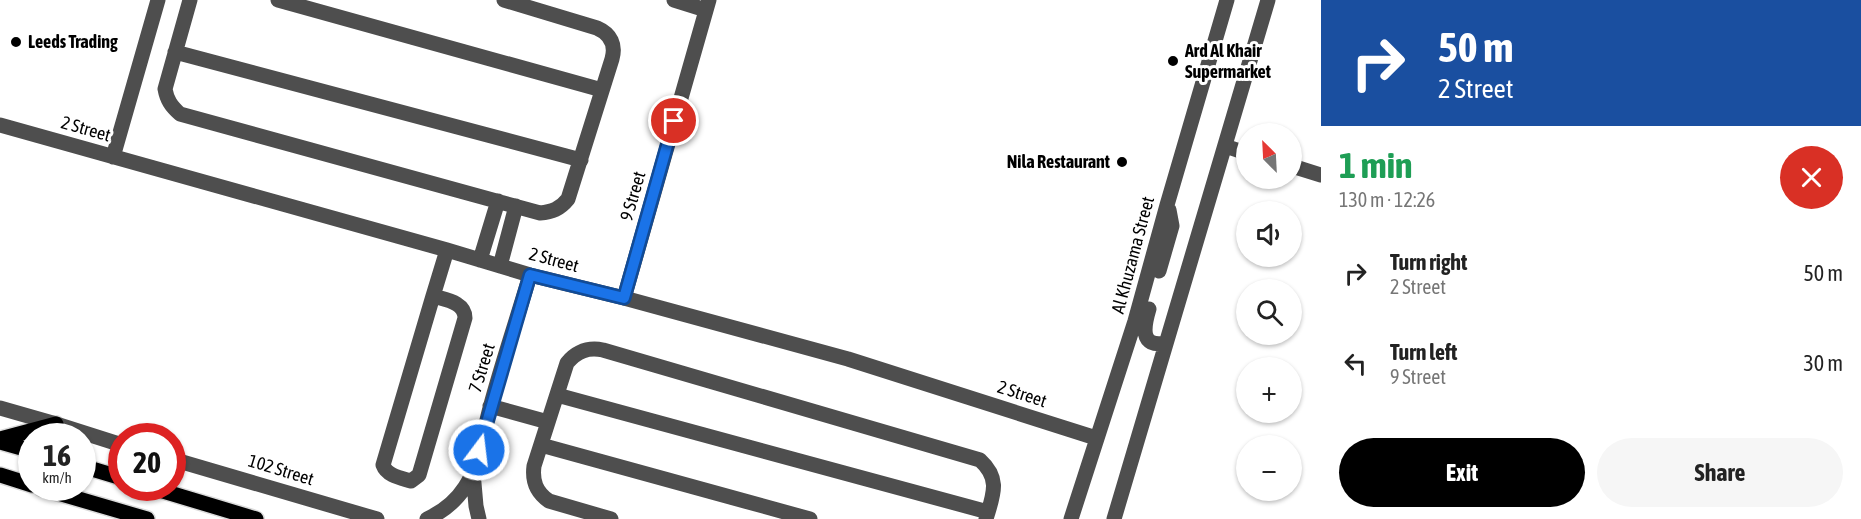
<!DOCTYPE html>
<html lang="en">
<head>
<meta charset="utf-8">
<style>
  :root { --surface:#fff; --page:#f6f6f6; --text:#222; --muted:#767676; --accent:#000 }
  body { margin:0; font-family:"Asap Condensed",sans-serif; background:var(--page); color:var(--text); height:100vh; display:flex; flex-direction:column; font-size:22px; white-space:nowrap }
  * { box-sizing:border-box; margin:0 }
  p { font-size:20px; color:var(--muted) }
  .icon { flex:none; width:33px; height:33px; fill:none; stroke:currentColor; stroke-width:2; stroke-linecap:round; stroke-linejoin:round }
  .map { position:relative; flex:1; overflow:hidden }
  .sheet { display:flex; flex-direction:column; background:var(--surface); width:540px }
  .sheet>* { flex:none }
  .banner { background:#1a4fa0; color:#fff; overflow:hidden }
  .needle { width:39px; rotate:336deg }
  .buttons { position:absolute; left:1236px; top:123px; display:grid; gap:12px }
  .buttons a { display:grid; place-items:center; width:66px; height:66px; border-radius:50%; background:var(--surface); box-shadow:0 2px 4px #0004; font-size:30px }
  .speed { position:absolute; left:18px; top:423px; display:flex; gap:12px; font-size:30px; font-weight:700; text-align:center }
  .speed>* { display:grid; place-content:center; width:78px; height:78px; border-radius:50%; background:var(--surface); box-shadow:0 2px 4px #0004; line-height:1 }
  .speed small { font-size:15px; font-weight:400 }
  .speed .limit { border:9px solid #d22; background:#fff; color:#111 }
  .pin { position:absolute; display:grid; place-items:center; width:51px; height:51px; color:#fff; margin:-26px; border:3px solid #fff; border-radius:50%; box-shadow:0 2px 6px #0007 }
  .me { position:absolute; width:66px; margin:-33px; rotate:15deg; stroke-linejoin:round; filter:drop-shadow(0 0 4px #0008) }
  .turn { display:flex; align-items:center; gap:21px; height:126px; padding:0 18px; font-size:27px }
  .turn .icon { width:78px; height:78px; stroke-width:2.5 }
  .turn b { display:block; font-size:42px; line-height:51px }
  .round { display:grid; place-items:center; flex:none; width:63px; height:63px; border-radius:32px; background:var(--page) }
  .headline { display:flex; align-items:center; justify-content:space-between; height:102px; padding:0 18px }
  h1 { font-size:36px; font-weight:700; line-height:45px; color:#1e9e55 }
  .action { display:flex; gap:12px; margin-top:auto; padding:12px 18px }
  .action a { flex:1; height:69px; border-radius:36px; background:var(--accent); color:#fff; font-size:24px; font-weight:700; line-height:69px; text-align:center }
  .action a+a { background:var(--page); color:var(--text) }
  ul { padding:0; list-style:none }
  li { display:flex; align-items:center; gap:18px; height:90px; padding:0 18px }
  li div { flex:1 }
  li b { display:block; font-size:22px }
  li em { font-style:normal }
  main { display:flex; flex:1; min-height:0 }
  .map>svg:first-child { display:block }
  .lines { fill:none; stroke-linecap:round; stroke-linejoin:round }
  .major-casing { stroke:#dbdbdb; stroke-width:18 }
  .minor { stroke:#4e4e4e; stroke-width:15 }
  .major { stroke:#000; stroke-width:15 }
  .route-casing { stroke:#114b97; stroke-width:15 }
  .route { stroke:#1a73e8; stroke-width:10 }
  .poi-dot { fill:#000; stroke:#fff; stroke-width:2 }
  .labels { text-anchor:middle; stroke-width:6; stroke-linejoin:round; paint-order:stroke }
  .poi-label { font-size:18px; font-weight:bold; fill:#000; stroke:#fff; text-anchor:start }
  .street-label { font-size:18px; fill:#000; stroke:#fff }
</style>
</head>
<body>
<main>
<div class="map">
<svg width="1321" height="519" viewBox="0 0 1321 519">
  <rect width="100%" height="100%" fill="#fff"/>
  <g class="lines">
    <g class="major-casing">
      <path id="major" d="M0,439L56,424
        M0,442L32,451
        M82,466L122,478
        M0,475L32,485
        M41,488L147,519
        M153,488L256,519"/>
    </g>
    <path class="minor" d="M190,0L165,89C167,100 171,106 180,114L540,213C552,212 560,209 568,199L612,59C616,45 611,34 597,28L504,0
      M278,0L602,90
      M674,0L706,10
      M175,52L581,160
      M0,125L447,250L530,275L624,298L848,359L1096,438
      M1225,146L1246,153
      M113,157L158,0
      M1292,166L1321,175
      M480,260L498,201
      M500,266L516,206
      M1159,271L1172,226L1169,210
      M433,296C446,300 465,302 465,318L419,475L411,481C401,478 387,476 383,465Z
      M433,296L447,250
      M624,298L709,0
      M1149,309C1144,326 1139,348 1166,343
      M557,395L988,512
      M490,406L548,422
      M0,408L56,424L122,445
      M541,445L810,519
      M172,459L377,519
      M473,472L476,506L479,519
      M427,519C442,512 456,501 465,487C480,464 483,433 490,408C502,363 517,319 530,275
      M611,519L549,501C536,492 532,481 534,466L567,363C577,351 588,347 603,350L980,460C1001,479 993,495 986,519
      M1071,519L1135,321L1167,205L1227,0
      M1114,519L1268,0"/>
    <use href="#major" class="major"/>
  </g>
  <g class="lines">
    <g class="route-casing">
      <path id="route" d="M479,450L530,275L624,298L674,121"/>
    </g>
    <use href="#route" class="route"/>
  </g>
  <g class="poi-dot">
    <circle cx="16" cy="42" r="6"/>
    <circle cx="1173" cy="61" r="6"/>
    <circle cx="1122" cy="162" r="6"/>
  </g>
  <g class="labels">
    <g class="poi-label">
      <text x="28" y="48">Leeds Trading</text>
      <text x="1185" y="57">Ard Al Khair<tspan x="1185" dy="21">Supermarket</tspan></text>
      <text x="1110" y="168" text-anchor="end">Nila Restaurant</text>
    </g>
    <g class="street-label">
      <text transform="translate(86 129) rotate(16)" y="6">2 Street</text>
      <text transform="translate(633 196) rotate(-74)" y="6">9 Street</text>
      <text transform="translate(1133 255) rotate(-75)" y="6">Al Khuzama Street</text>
      <text transform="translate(554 260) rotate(15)" y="6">2 Street</text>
      <text transform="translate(482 368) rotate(-73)" y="6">7 Street</text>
      <text transform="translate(1022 394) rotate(18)" y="6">2 Street</text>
      <text transform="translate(281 470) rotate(17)" y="6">102 Street</text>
    </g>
  </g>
</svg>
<div class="buttons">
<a><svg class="needle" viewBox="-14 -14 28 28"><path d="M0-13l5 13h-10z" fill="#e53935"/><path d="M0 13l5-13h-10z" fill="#767676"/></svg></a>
<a><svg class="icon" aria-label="sound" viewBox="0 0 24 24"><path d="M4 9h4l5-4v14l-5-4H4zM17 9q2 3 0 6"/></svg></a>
<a><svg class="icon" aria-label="search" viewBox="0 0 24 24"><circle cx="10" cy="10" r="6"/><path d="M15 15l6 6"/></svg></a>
<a>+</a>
<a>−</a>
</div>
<div class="speed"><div>16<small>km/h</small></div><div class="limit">20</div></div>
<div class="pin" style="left:674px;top:121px;background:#d93025"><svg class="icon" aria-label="arrive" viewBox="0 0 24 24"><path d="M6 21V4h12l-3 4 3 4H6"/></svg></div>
<svg class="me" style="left:479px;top:450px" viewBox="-20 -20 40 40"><circle r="17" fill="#1a73e8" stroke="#fff" stroke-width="3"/><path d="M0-11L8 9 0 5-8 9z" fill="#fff"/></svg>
</div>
<section class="sheet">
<div class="banner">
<div class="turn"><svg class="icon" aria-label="right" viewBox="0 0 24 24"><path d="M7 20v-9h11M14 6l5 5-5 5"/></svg><div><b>50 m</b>2 Street</div></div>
</div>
<div class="headline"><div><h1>1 min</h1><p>130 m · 12:26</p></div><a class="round" style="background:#d93025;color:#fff"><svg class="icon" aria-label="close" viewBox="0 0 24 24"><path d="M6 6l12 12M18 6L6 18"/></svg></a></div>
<ul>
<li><svg class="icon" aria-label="right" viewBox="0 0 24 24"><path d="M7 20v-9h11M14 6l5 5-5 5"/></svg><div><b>Turn right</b><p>2 Street</p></div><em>50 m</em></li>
<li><svg class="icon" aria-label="left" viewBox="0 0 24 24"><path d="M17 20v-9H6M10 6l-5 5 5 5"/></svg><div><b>Turn left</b><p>9 Street</p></div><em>30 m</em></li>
</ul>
<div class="action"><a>Exit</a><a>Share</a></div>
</section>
</main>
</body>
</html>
